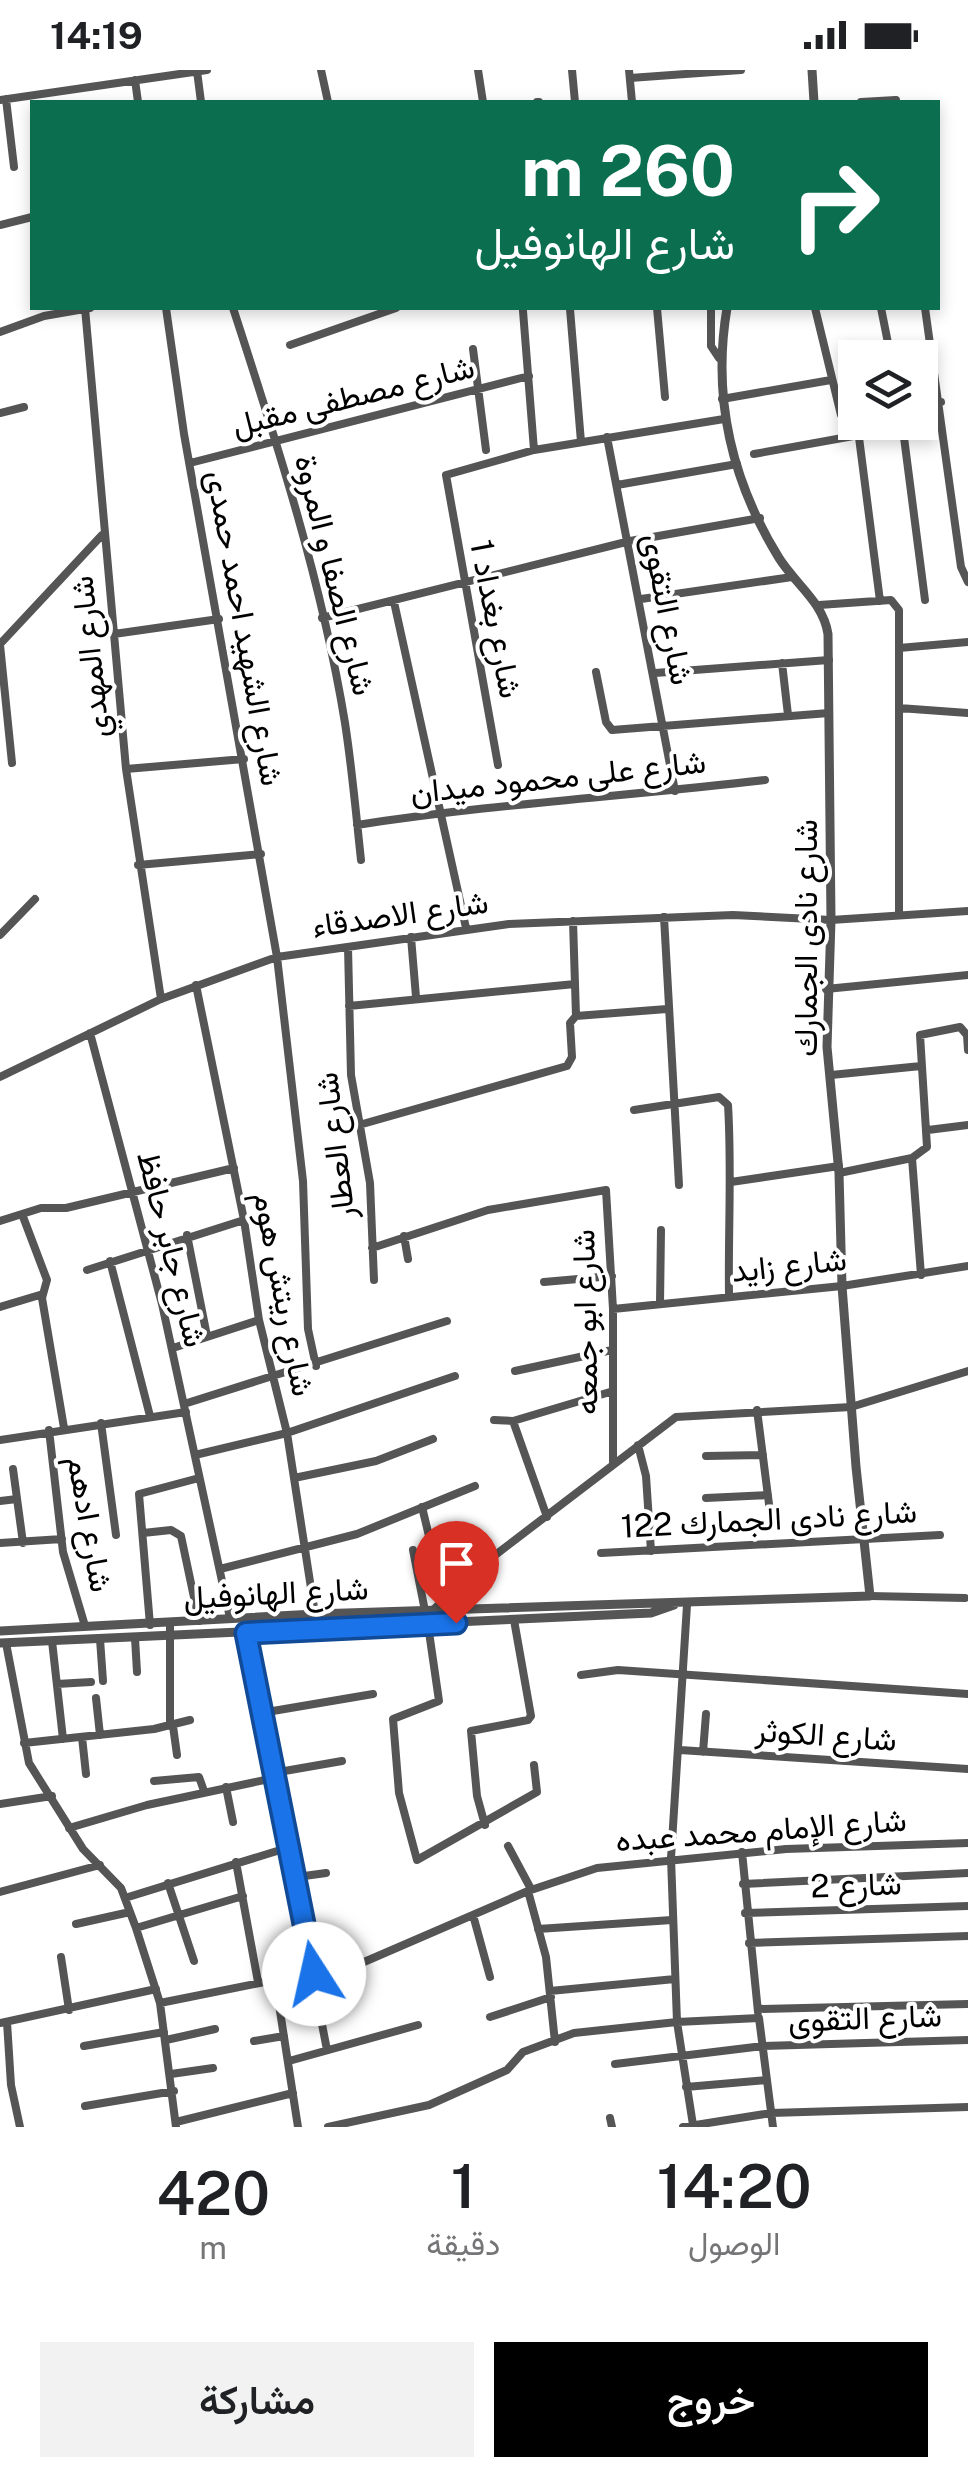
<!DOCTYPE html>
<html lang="ar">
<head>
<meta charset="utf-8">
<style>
  :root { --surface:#fff; --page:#f2f2f2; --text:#202124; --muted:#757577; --accent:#000 }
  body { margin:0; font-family:"Public Sans",Vazirmatn,sans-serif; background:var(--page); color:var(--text); direction:rtl; height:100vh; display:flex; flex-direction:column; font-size:38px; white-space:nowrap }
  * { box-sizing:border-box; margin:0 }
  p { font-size:32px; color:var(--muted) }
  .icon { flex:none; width:55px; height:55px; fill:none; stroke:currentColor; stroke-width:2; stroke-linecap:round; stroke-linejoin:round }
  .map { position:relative; height:2057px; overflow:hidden; direction:ltr }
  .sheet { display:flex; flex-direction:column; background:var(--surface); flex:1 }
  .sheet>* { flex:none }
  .top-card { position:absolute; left:30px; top:30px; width:910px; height:210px; border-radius:0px; box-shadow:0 5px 15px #0003; direction:rtl; background:#0b6e4f; color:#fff; overflow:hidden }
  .fabs { position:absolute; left:838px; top:270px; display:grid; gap:20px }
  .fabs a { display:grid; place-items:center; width:100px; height:100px; border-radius:0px; background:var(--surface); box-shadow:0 5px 15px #0003; font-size:50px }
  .pin { position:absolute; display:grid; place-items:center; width:85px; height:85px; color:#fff; margin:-102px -42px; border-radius:50% 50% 50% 0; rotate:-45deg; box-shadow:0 0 10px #0007 }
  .pin .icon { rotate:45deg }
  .me { position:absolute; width:110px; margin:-55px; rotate:350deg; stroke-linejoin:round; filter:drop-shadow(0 0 8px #0008) }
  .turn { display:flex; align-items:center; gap:35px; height:210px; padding:0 40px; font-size:45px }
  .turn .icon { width:130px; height:130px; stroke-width:2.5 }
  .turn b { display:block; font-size:70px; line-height:85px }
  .eta { display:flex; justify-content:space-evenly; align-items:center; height:170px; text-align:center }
  .eta b { font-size:60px; font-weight:600; line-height:70px }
  .cta { display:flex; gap:20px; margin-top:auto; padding:20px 40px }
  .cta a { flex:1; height:115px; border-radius:0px; background:var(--accent); color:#fff; font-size:40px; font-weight:600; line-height:115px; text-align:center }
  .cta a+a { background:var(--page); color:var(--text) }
  .status { display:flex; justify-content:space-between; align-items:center; height:70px; padding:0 50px; background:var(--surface); direction:ltr }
  .status svg { height:28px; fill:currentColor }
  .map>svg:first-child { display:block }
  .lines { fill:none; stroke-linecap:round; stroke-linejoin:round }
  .minor { stroke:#555; stroke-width:8 }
  .tertiary { stroke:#555; stroke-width:9 }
  .route-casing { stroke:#114b97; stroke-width:25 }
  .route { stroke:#1a73e8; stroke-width:18 }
  .labels { text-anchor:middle; stroke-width:8; stroke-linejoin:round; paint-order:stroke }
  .street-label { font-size:32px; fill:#000; stroke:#fff }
</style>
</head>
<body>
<div class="status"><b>14:19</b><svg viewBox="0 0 49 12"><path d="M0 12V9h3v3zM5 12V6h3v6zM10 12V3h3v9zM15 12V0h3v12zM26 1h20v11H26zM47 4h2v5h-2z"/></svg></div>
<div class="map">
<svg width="968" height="2057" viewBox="0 0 968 2057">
  <rect width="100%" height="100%" fill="#fff"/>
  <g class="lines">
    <path class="minor" d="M321,0L328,32
      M478,0L483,32
      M572,0L575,32
      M629,0L632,32
      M197,1L201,32
      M630,8L741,0
      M135,10L138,32
      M6,29L14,97
      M0,30L207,0
      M537,32H539
      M861,32L896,30
      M0,155L32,147
      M85,238L126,699L161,929
      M166,238L184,364L277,887L303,1111L308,1259L316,1296
      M233,238C277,373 322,512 345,653C352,698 356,744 361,790
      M657,238L665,327
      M711,238V276L719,288
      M815,238L841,345L855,350
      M881,238L891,288
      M925,238L961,497L968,512
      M570,239L581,372
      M523,241L534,380
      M0,262L44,246L90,238
      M290,275L396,238
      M473,279L486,380
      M722,329L831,310
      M920,336L941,332
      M0,343L24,337
      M857,352L880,531
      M902,352L925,530
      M607,367L675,721
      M754,384L859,365
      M190,393L529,306
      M617,415L737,394
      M641,529L792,507
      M394,532L466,858
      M819,535L891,530L899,540V844
      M322,548L630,471L760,448
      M114,564L219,549
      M0,574L102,465
      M0,575L12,693
      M899,578L968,572
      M782,593L788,645
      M596,602L606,652L612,660L829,643
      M655,603L829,590
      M899,638L968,643
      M498,695L446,405L534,380L724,349
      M126,699L244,689
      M357,755C492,734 629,726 765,710
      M138,795L261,784
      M664,847L679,1115
      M573,851L576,946
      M0,865L35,829
      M411,867L416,927
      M348,877L351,1005L370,1113L374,1210
      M196,915L244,1150L259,1250L287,1363L315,1544
      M826,919L968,905
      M349,936L575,914
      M90,963L162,1234L230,1548
      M831,1005L921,996
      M0,1007L161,929L277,887L509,854L733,845L831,850L968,841
      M634,1040L719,1027L728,1035C732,1099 728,1162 729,1226
      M359,1055L567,996L572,987L570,953L576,946L667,939
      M928,1060L968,1055
      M912,1088L921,1205
      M839,1103L912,1088L927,1077L920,965L960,957L967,965L968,980
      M731,1112L839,1096
      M22,1144L47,1210L42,1228L64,1358
      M0,1151L41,1138H66L234,1098
      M187,1165L207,1266
      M404,1166L408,1189
      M372,1178L488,1140L606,1120L613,1239V1392
      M110,1191L150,1346
      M87,1200L244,1150
      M544,1212L612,1206
      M660,1234L661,1160
      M0,1237L43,1224
      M613,1239L842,1216L968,1196
      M173,1278L259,1250
      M515,1301L612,1280
      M184,1334L447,1251
      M757,1340L770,1442
      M494,1350L513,1351L610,1322
      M513,1351L547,1447
      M101,1353L116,1465
      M49,1360L63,1482L85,1556
      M0,1370L186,1342
      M638,1375L646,1406L651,1481
      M195,1385L287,1363L455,1306
      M706,1386L763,1385
      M13,1399L23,1473
      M294,1408L376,1391L433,1369
      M706,1428L768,1425
      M0,1431L17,1429
      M422,1437L429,1466
      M143,1463L171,1460L181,1466L199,1551
      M0,1473L62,1469
      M413,1480L425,1541
      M601,1483L940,1465
      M220,1499L357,1464L475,1416
      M870,1526L965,1528
      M687,1535L671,1788L677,1952L759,1948L773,2057
      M433,1540L469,1505L676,1347L851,1337L968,1301
      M170,1553V1656
      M150,1555L139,1424L199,1408
      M428,1555L439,1631L393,1649L399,1723L417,1790L537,1722L534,1695
      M246,1563L327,1980
      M135,1568L137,1602
      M100,1569L103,1611
      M52,1571L63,1669
      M6,1573L29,1693L83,1779L121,1818L136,1858L160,1933L176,2057
      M581,1605L618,1600L968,1624
      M57,1614L91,1612
      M96,1628L100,1665
      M261,1643L373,1624
      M173,1656L177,1685
      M82,1667L86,1704
      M24,1673L154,1659L190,1650
      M680,1680L968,1699
      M703,1682L706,1644
      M273,1703L342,1691
      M154,1711L199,1707L204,1721
      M226,1717L233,1752
      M0,1734L52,1726
      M485,1755L477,1726L471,1661L528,1650L531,1646L514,1550
      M69,1758L147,1735L274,1708
      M508,1776L531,1819
      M742,1782L758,1942
      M236,1792L258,1912
      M297,1807L326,1803
      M168,1813L194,1891
      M743,1814L968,1803
      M528,1821L546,1887L555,1972
      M0,1822L100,1795
      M125,1828L290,1777
      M745,1843L968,1836
      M473,1845L490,1907
      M76,1854L130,1842
      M136,1858L243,1826
      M538,1859L672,1850
      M749,1873L968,1866
      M61,1887L69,1940
      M275,1909L298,2057
      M550,1921L675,1909
      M160,1933L364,1892L528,1821L597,1798L786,1779L968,1773
      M758,1939L968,1934
      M490,1947L551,1927
      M7,1952L11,2015L20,2057
      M0,1953L156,1919
      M166,1970L215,1959
      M254,1971L284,1966
      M84,1976L164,1962
      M289,1991L418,1955
      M615,1994L763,1976L968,1970
      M171,2004L213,1998
      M686,2017L767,2010
      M85,2036L174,2021
      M610,2048L612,2057
      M176,2052L293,2023
      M328,2057L429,2035L507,2000L523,1982L574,1963L677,1952L693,2055
      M683,2057L771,2043L968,2037"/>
    <path class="tertiary" d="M812,0L814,32
      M0,1561L315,1544L870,1526L856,1397L842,1216L839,1103L827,977L831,850L828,564C823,532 796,515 779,488C731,410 712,327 727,238
      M0,1573L651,1543L674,1535"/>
  </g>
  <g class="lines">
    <g class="route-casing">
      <path id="route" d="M314,1904L246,1563L456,1553"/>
    </g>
    <use href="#route" class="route"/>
  </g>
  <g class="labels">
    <g class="street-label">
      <text transform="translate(353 326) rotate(-14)" y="11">شارع مصطفى مقبل</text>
      <text transform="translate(335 505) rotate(76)" y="11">شارع الصفا و المروة</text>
      <text transform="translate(668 539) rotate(79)" y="11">شارع التقوى</text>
      <text transform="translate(496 549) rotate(79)" y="11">شارع بغداد 1</text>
      <text transform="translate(245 558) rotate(80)" y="11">شارع الشهيد احمد حمدى</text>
      <text transform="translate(90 587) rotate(-96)" y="11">شارع المهدي</text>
      <text transform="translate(558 707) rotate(-6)" y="11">شارع على محمود ميدان</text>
      <text transform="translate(400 844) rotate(-8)" y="11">شارع الاصدقاء</text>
      <text transform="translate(806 868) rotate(-90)" y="11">شارع نادى الجمارك</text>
      <text transform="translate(335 1076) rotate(-97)" y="11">شارع العطار</text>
      <text transform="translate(172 1179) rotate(76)" y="11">شارع جابر حافظ</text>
      <text transform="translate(789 1195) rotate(-6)" y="11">شارع زايد</text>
      <text transform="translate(284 1224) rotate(79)" y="11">شارع ريتش هوم</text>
      <text transform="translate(585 1252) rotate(-91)" y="11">شارع ابو جمعه</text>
      <text transform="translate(769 1449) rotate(-3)" y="11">شارع نادى الجمارك 122</text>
      <text transform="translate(90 1454) rotate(80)" y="11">شارع ادهم</text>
      <text transform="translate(276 1523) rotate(-3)" y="11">شارع الهانوفيل</text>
      <text transform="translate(826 1665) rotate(4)" y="11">شارع الكوثر</text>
      <text transform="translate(761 1760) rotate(-4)" y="11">شارع الإمام محمد عبده</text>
      <text transform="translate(856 1815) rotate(-2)" y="11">شارع 2</text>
      <text transform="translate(865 1948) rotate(-2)" y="11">شارع التقوى</text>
    </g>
  </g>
</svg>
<div class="fabs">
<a><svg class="icon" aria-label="layers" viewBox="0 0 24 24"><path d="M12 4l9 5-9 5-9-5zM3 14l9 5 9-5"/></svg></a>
</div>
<div class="pin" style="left:456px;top:1553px;background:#d93025"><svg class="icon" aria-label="arrive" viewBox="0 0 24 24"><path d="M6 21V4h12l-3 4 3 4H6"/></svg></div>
<svg class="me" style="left:314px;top:1904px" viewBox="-20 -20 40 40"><circle r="19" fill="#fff"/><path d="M0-13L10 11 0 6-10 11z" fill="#1a73e8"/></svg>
<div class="top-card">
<div class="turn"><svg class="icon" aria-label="right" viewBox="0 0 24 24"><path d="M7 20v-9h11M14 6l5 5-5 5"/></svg><div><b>260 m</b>شارع الهانوفيل</div></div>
</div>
</div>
<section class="sheet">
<div class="eta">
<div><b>14:20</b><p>الوصول</p></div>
<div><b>1</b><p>دقيقة</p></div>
<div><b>420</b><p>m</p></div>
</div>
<div class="cta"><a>خروج</a><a>مشاركة</a></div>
</section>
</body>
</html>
